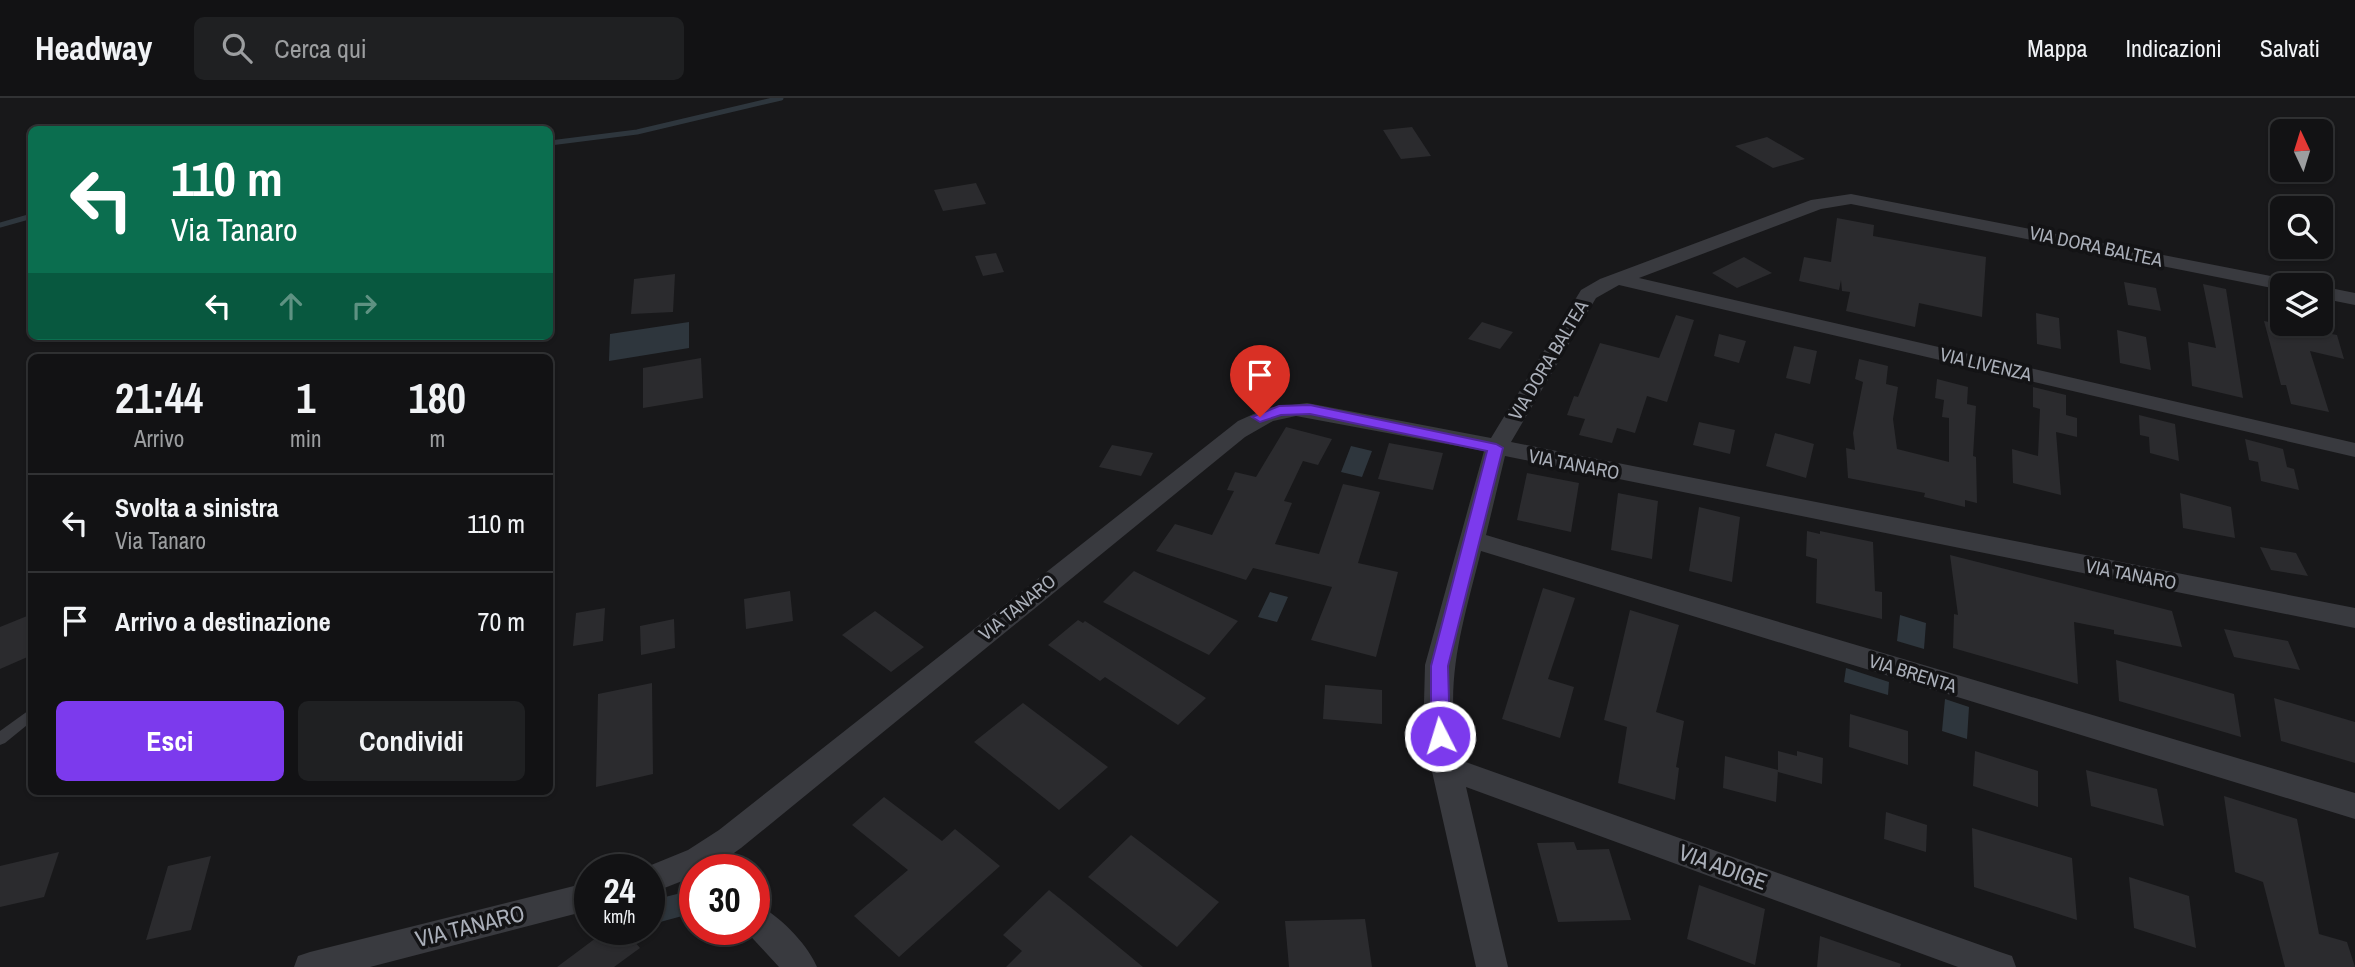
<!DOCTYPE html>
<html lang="it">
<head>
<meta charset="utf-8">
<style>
  :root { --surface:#121214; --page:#1f2022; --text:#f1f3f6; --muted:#9c9ea0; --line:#313234; --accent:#7c3aed }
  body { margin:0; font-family:"Archivo Narrow",sans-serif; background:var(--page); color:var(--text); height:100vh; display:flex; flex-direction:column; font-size:26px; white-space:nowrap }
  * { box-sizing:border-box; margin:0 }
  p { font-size:23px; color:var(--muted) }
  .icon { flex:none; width:38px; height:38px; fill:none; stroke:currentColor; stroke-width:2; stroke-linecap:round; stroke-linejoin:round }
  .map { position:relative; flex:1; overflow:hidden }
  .side { position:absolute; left:28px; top:256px; width:525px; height:441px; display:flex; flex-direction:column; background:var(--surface); border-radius:10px; box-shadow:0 2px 5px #0004,0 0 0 2px var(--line) }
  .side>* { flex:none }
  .top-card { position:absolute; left:28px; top:28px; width:525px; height:214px; border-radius:10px; box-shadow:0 2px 5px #0004,0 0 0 2px var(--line); background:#0b6e4f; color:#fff; overflow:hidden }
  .needle { width:46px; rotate:356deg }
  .fabs { position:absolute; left:2270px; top:21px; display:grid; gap:14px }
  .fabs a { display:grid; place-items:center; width:63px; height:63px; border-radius:10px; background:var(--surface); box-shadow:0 2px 5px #0004,0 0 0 2px var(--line); font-size:35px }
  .speed { position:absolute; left:574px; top:756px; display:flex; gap:14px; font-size:35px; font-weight:700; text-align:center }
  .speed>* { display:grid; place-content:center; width:91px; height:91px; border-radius:50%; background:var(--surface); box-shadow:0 2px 5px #0004,0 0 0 2px var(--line); line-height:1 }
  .speed small { font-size:18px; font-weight:400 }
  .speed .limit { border:10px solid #d22; background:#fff; color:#111 }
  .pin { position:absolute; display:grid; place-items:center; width:60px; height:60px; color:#fff; margin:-72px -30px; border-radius:50% 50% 50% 0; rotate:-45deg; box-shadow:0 0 7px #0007 }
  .pin .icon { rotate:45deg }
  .me { position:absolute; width:77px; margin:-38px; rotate:355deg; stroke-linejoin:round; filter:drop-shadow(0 0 5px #0008) }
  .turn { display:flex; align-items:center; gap:24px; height:147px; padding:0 28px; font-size:32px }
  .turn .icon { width:91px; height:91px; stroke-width:2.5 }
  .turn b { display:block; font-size:49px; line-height:60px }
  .lanes { display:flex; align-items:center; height:66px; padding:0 28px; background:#0003; justify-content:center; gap:35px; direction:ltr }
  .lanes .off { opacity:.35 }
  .eta { display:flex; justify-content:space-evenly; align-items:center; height:119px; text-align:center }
  .eta b { font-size:42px; font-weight:700; line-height:49px }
  .primary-button { display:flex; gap:14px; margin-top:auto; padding:14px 28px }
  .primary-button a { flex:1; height:80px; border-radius:10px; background:var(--accent); color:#fff; font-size:28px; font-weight:700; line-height:80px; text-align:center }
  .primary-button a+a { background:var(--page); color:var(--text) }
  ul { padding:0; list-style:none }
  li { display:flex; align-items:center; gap:21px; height:98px; padding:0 28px; border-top:2px solid var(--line) }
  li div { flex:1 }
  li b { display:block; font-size:26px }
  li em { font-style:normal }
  header { display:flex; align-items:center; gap:42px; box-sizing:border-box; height:98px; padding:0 35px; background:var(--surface); border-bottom:2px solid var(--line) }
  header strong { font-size:33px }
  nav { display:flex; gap:38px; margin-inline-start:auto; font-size:24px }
  .search { width:490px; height:63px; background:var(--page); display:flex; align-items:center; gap:18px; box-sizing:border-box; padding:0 24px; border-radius:10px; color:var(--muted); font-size:26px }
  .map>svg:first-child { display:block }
  .water { fill:#2e363d }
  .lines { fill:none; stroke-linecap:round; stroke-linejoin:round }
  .stream { stroke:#2e363d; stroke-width:5 }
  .building { fill:#2b2b2e }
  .lane { fill:#393a3f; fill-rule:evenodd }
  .street { fill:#393a3f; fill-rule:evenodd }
  .route { fill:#7c3aed; stroke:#51269a; stroke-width:2 }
  .labels { text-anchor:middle; stroke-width:7; stroke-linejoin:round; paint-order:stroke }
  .street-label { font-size:19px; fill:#aaafb9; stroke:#131315 }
  .near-street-label { font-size:23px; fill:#aaafb9; stroke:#131315 }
</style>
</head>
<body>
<header>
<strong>Headway</strong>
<div class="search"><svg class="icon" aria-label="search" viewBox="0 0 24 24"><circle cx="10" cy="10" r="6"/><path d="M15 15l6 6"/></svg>Cerca qui</div>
<nav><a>Mappa</a><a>Indicazioni</a><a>Salvati</a></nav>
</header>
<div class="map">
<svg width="2355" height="869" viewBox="0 0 2355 869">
  <rect width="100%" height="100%" fill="#18181a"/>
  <path class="water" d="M689,224V250L609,263L610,236Z
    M1351,348L1372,353L1362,379L1341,374Z
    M1270,494L1288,499L1277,524L1258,519Z
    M1900,517L1926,525L1924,551L1897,543Z
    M1846,570L1889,584L1888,597L1844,584Z
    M1945,601L1969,609L1967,641L1942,633Z
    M685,794L692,803L686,817L649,827V803Z"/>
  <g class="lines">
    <path class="stream" d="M550,45L637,34L781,0
      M0,127L32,118"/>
  </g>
  <path class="building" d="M1412,29L1431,58L1401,61L1383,32Z
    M1767,39L1805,61L1773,70L1735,48Z
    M976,85L986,106L943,113L934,92Z
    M1837,120L1874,127L1873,138L1986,159L1982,219L1919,205L1915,229L1846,213L1850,194L1842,193L1841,182L1839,192L1799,183L1804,159L1831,164Z
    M996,155L1004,174L983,178L975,158Z
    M1744,159L1772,175L1737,190L1712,175Z
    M675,176L673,214L631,216L634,181Z
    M2124,184L2156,190L2161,213L2128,207Z
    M2203,186L2226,191L2243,300L2192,288L2188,244L2216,250Z
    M2036,215L2059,220L2061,251L2037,246Z
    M1676,217L1694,222L1667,304L1647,298L1635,335L1617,330L1612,345L1579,337L1585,321L1567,317L1574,298L1578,299L1600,245L1659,260Z
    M2264,223L2337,237L2344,261L2310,253L2329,314L2291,306L2286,287H2281Z
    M1482,224L1513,234L1500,251L1468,241Z
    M2117,232L2146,239L2151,272L2120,265Z
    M1719,236L1746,243L1739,265L1714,258Z
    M1794,248L1817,253L1810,286L1786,280Z
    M701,260L703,300L643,310V270Z
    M1859,261L1888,268L1886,286L1898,289L1893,321L1897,351L1949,364V320L1942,319L1944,302L1935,300L1937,281L1968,289L1967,306L1976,308L1973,358L1976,359L1977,405L1965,402V409L1924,399L1925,395L1848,380L1846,350L1855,352L1853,335L1863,284L1855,281Z
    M2033,289L2066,297V317L2077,320V339L2056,334L2061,397L2013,385L2012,351L2038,358L2040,311L2033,309Z
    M2139,317L2175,326L2179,363L2150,355L2149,339L2140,337Z
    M1699,324L1735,332L1730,356L1693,347Z
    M1286,329L1332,341L1318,367L1303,363L1284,403L1292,405L1275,446L1319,456L1343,386L1380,394L1358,465L1398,474L1376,559L1311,542L1332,489L1253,470L1246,482L1156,453L1175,426L1212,437L1234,393L1227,392L1235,374L1256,379Z
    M1775,335L1814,346L1806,380L1766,368Z
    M2245,341L2283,351L2287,369L2294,371L2299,392L2261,383L2258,364L2249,362Z
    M1389,345L1443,355L1433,392L1378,381Z
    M1112,347L1153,355L1141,378L1099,369Z
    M1527,375L1579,385L1571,434L1517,422Z
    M1618,395L1658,403L1652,461L1611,452Z
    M2180,395L2231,409L2235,440L2183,430Z
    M1699,409L1740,419L1732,484L1689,473Z
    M1807,433L1820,436V433L1873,444L1875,493L1882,494V521L1816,505L1817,461L1806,458Z
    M2260,449L2296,455L2308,478L2271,472Z
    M1950,457L2172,513L2182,549L2114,536V532L2074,524L2078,586L1953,550L1954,516L1958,517Z
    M1134,473L1148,480L1238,523L1209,557L1103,504Z
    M1543,490L1575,500L1548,581L1574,589L1560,640L1502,621Z
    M790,493L793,523L746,531L744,501Z
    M605,510L603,543L573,548L576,515Z
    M1630,512L1679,527L1656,614L1684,623L1676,669L1679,670L1675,702L1618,685L1627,629L1604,622Z
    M875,513L924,549L891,574L842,537Z
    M32,516V557L0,571V529Z
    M674,521L675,550L641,557L640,528Z
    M1078,522L1083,525L1085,523L1206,600L1178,627L1105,579L1100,583L1048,547Z
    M2224,531L2288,543L2300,572L2234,559Z
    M2116,562L2234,596L2241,639L2119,603Z
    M652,585L653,676L596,689L598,596Z
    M1325,587L1382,592V626L1323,621Z
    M2274,600L2355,624V665L2281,643Z
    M1023,605L1108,669L1059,712L974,644Z
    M1850,616L1908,633V667L1849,649Z
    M1778,653L1797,658V653L1823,660L1822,686L1778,674Z
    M1975,653L2038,673V709L1973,688Z
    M1725,658L1778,672L1776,704L1723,690Z
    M2086,672L2157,691L2164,728L2091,708Z
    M2224,698L2297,721L2319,836L2347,844L2355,869H2285L2263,784L2235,774Z
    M884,699L942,743L955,731L1000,768L899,859L854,818L908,772L852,727Z
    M1886,714L1927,727L1926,754L1884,741Z
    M1972,730L2072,760L2077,822L1974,789Z
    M1131,737L1219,804L1177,849L1088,779Z
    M1574,744L1577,752L1609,751L1631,822L1558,824L1537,745Z
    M59,754L44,799L0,809V768Z
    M211,758L191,832L146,842L168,768Z
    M2129,779L2189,798L2196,850L2134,830Z
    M1699,787L1765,811L1755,867L1687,841Z
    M1049,792L1069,808L1143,869H1006L1022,853L1003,837Z
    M1365,821L1372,869H1289L1285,823Z
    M608,831H624L640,850L614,869H557Z
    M1820,838L1901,866L1900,869H1817Z"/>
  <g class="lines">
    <path class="lane" d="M32,610V623L5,645L0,647V633Z"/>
    <path class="street" d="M1851,96L2286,181L2296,187H2282V192L1851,106L1821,111L1639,180L2355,345V359L1619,187L1596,200L1511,344L2355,510V530L1505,358L1486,437L2355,695V721L1481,453C1463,526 1442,585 1460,662L2000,854L2012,858L2016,869H1958L1466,689L1508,869H1476L1431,669L1424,605L1425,567L1484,353L1296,318L1273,323L1245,339L741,750L710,772H695V778L649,796V772H639L688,752L719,732L1238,323L1267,310L1307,305L1491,340L1581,192L1600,181L1811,102Z
      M2320,188L2355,195V207L2320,200Z
      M590,784V812L370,869H294L298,858L310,854Z
      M754,806C777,814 808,847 817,869H779L744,831H754Z"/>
  </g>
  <path class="route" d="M1310,307L1496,346L1503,350L1448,568L1450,638L1447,643L1440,645L1431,638V568L1487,353L1310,316L1281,317L1260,324L1252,319L1279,308Z"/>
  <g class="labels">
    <g class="street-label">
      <text transform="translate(2096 148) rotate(12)" y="7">VIA DORA BALTEA</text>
      <text transform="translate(1548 262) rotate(-59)" y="7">VIA DORA BALTEA</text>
      <text transform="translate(1986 266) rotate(13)" y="7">VIA LIVENZA</text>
      <text transform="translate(1574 366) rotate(11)" y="7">VIA TANARO</text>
      <text transform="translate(2131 476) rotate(11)" y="7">VIA TANARO</text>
      <text transform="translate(1017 509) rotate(-39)" y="7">VIA TANARO</text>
      <text transform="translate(1913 575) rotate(17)" y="7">VIA BRENTA</text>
    </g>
    <g class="near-street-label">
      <text transform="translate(1723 769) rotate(20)" y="8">VIA ADIGE</text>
      <text transform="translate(470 828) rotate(-14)" y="8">VIA TANARO</text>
    </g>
  </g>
</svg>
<div class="fabs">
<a><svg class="needle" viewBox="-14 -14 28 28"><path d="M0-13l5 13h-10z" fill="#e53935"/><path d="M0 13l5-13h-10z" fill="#9c9ea0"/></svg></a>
<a><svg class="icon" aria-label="search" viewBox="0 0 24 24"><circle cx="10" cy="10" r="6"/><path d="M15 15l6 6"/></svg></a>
<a><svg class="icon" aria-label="layers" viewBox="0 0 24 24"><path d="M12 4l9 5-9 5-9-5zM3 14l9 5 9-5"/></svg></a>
</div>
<div class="speed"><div>24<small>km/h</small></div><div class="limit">30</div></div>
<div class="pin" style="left:1260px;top:319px;background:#d93025"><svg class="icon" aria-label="arrive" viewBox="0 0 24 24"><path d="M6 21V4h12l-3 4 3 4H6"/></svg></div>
<svg class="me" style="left:1440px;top:638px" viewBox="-20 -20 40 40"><circle r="17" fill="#7c3aed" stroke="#fff" stroke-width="3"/><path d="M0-11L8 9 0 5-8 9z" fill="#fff"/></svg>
<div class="top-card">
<div class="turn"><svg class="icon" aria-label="left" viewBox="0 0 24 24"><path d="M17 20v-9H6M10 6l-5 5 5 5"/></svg><div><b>110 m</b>Via Tanaro</div></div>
<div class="lanes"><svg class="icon" aria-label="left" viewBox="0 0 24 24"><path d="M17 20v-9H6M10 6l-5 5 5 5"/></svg><svg class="icon off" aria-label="ahead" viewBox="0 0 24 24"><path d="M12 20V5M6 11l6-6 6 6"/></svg><svg class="icon off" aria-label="right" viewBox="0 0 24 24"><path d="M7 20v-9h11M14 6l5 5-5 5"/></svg></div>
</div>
<section class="side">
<div class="eta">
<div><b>21:44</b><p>Arrivo</p></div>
<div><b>1</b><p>min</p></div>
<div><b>180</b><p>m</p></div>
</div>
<ul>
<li><svg class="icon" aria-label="left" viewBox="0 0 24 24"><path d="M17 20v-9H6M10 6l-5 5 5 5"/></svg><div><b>Svolta a sinistra</b><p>Via Tanaro</p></div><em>110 m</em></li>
<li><svg class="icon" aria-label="arrive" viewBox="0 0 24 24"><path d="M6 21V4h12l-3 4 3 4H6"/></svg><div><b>Arrivo a destinazione</b></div><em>70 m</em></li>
</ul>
<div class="primary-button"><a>Esci</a><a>Condividi</a></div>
</section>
</div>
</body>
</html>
